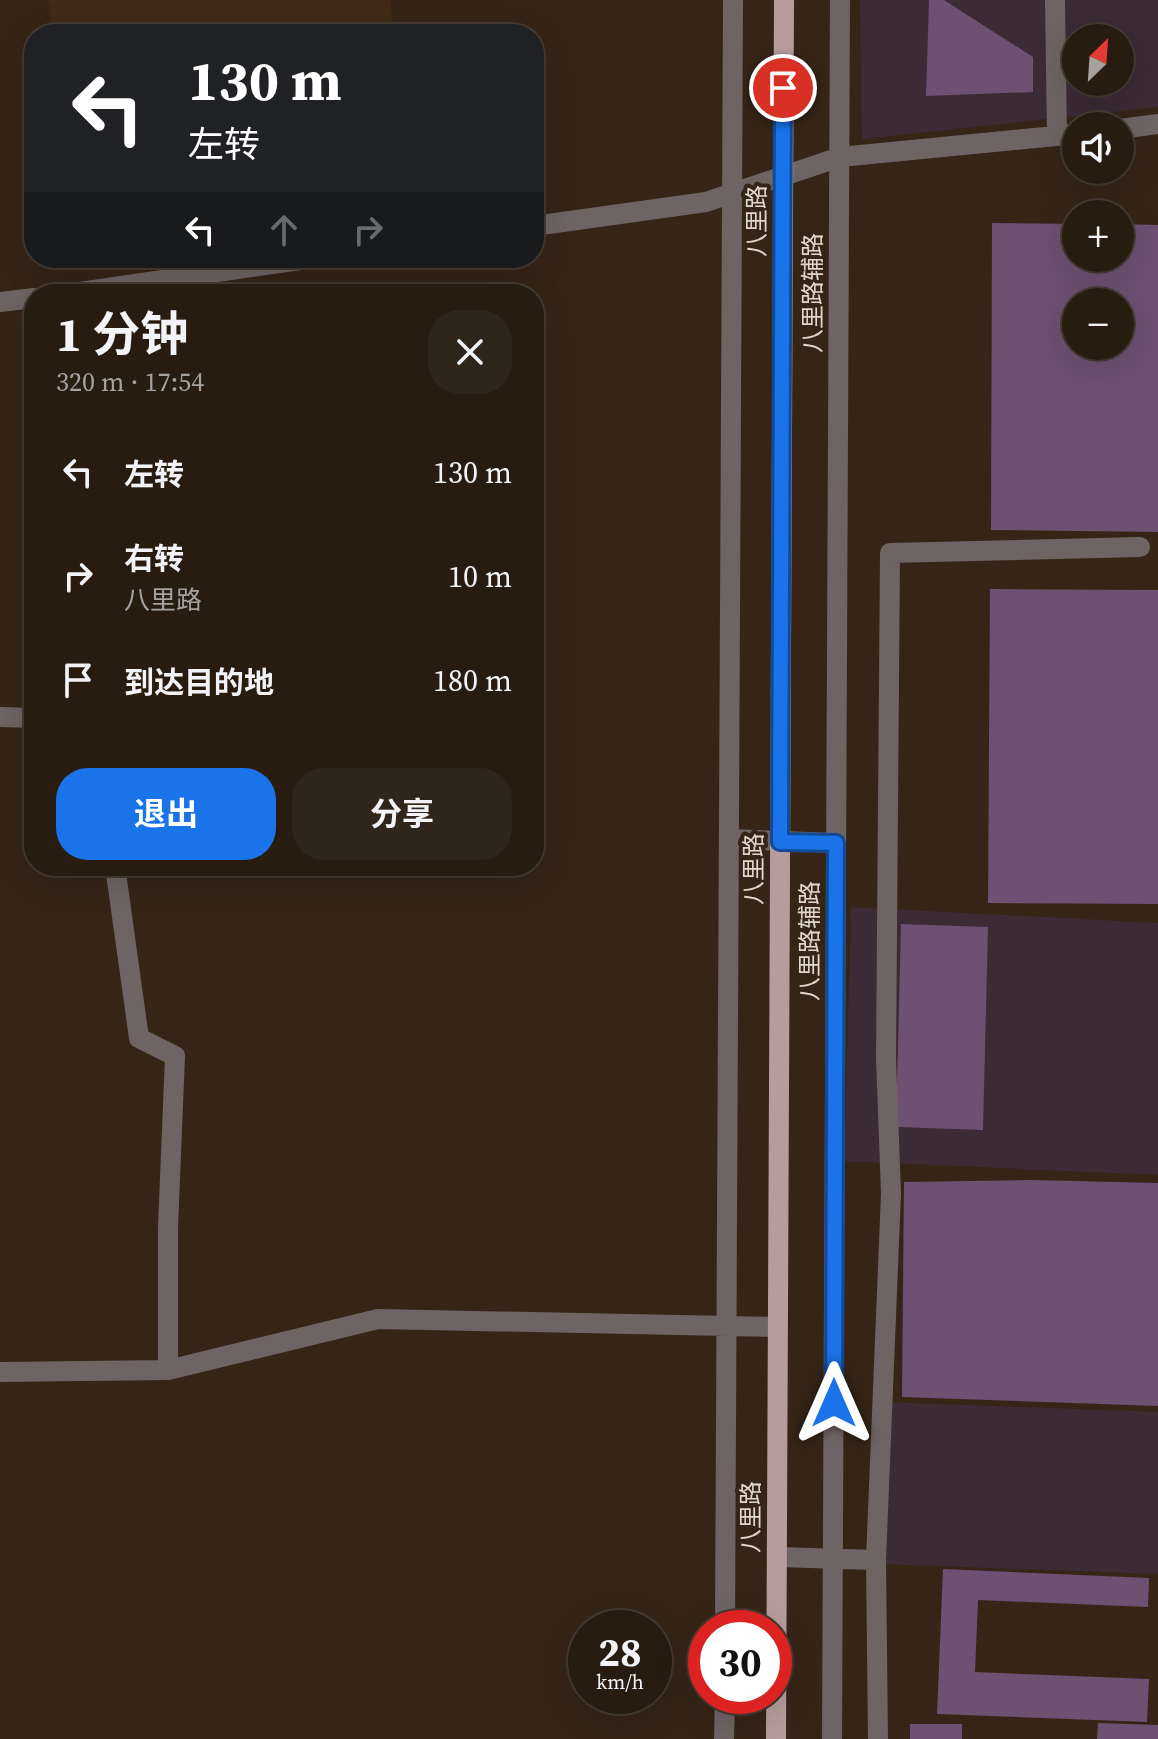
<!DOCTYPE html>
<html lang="zh">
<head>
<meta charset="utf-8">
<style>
  :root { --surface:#281c11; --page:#30251a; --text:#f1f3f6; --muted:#a5a19f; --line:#443a31; --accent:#1a73e8 }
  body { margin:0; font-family:"Source Serif 4","Noto Sans SC",serif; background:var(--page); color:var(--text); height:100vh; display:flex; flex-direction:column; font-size:30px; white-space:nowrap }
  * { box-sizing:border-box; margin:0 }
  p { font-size:26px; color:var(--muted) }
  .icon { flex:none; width:44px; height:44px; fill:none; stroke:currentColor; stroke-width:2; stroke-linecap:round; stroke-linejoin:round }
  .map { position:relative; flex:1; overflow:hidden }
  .sheet { position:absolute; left:24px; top:284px; width:520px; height:592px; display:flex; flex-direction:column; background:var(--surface); border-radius:32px; box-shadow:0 8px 32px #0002,0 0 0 2px var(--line) }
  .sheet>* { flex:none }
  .top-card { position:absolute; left:24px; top:24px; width:520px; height:244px; border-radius:32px; box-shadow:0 8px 32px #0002,0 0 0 2px var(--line); background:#202124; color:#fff; overflow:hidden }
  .needle { width:52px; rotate:25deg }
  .fabs { position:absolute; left:1062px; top:24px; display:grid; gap:16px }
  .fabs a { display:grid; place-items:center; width:72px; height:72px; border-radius:50%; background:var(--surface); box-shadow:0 8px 32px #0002,0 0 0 2px var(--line); font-size:40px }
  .speed { position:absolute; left:568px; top:1610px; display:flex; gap:16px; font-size:40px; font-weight:700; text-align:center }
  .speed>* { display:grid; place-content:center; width:104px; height:104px; border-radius:50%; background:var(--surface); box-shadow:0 8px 32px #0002,0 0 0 2px var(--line); line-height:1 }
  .speed small { font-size:20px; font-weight:400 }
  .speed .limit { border:12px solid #d22; background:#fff; color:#111 }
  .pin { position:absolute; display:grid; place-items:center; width:68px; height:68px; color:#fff; margin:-34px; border:4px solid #fff; border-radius:50%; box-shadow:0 2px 8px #0007 }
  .me { position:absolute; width:88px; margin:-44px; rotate:0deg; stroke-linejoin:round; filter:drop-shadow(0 0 6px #0008) }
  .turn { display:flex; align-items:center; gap:28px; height:168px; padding:0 32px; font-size:36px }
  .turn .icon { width:104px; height:104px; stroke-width:2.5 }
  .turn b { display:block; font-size:56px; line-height:68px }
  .lanes { display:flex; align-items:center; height:76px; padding:0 32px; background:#0003; justify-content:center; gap:40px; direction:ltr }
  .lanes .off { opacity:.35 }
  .round { display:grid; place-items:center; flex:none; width:84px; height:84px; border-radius:32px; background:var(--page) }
  .overview { display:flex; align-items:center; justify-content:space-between; height:136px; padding:0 32px }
  h1 { font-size:48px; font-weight:700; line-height:60px }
  .action { display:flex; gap:16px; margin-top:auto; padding:16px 32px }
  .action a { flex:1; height:92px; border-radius:32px; background:var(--accent); color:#fff; font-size:32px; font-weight:700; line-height:92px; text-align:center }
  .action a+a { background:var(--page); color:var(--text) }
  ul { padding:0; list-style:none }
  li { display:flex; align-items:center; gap:24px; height:104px; padding:0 32px }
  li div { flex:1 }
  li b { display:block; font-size:30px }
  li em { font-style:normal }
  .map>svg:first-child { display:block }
  .commercial { fill:#3c2a34; fill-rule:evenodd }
  .built { fill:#412b18 }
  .building { fill:#6d5072; fill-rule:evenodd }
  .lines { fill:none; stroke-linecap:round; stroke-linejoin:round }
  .minor { stroke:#6f6363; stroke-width:20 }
  .major { stroke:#b69d9c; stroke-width:20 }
  .route-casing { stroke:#114b97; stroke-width:20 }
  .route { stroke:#1a73e8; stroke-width:14 }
  .labels { text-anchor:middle; stroke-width:8; stroke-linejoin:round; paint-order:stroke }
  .street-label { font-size:24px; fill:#e1d6cd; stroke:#362517 }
</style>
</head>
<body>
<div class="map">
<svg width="1158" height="1739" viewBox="0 0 1158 1739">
  <rect width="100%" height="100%" fill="#362517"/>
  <path class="commercial" d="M860,0H1158V107L862,139ZM1076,38H1120V82H1076Z
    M851,907L1158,923V1175L844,1161Z
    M882,1402L1158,1412V1574L880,1564Z"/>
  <path class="built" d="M48,0H391L392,34H53Z"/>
  <path class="building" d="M929,0H944L1033,57V92L926,96Z
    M992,223L1076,224V258H1120V224L1158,225V532L991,530ZM1076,302H1120V346H1076Z
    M990,589L1158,590V904L988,903Z
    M901,924L988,927L983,1130L896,1127Z
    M1031,1180L1158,1183V1406L902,1397L904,1182Z
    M943,1569L1149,1578L1148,1607L978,1600L975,1672L1149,1679L1147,1722L937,1714Z
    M1098,1723L1158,1725V1739H1097Z
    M910,1724H962V1739H910Z"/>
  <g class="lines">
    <path class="minor" d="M1055,0L1057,136
      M1120,129L1158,124
      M534,226L706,202L840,157L1076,134
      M66,294L314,258
      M0,302L34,298
      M0,717L34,718
      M729,839L836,843
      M115,866L139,1038L175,1056L168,1227V1370
      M0,1372L168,1370L378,1319L778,1327
      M777,1557L876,1560
      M725,1628L733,0
      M724,1739L725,1696
      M832,1739L840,0
      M878,1739L876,1560L891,1194L886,1058L890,553L1140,547"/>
    <path class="major" d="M776,1739L784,0"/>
  </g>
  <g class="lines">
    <g class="route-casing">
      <path id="route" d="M783,88L780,842L836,843L834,1403"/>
    </g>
    <use href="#route" class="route"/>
  </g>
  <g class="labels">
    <g class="street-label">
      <text transform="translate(757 221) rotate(-90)" y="8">八里路</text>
      <text transform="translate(813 293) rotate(-90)" y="8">八里路辅路</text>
      <text transform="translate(754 869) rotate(-90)" y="8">八里路</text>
      <text transform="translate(810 941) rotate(-90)" y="8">八里路辅路</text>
      <text transform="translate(751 1517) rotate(-90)" y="8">八里路</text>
    </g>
  </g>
</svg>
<div class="fabs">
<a><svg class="needle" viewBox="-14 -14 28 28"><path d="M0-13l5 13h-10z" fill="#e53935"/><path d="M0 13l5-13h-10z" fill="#a5a19f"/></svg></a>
<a><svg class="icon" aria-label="sound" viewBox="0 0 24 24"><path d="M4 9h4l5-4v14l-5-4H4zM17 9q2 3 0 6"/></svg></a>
<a>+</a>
<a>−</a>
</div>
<div class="speed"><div>28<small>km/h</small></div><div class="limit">30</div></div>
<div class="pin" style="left:783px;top:88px;background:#d93025"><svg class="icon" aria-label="arrive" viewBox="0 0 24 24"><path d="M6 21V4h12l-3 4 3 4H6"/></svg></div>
<svg class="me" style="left:834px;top:1403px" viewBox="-20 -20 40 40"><path d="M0-17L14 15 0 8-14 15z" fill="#1a73e8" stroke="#fff" stroke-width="4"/></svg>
<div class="top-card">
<div class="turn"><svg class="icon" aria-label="left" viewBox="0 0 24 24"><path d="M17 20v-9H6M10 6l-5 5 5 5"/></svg><div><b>130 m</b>左转</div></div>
<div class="lanes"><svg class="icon" aria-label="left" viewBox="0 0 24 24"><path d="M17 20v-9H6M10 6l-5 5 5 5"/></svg><svg class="icon off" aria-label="ahead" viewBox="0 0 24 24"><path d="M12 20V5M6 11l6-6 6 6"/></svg><svg class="icon off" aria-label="right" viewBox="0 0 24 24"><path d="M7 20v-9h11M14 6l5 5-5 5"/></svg></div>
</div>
<section class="sheet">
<div class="overview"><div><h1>1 分钟</h1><p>320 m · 17:54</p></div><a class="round"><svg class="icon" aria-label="close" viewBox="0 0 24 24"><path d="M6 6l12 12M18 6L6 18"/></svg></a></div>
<ul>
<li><svg class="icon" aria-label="left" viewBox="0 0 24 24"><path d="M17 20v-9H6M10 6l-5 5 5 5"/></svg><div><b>左转</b></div><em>130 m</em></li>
<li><svg class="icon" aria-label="right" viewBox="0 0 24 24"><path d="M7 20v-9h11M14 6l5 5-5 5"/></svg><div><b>右转</b><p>八里路</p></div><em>10 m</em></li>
<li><svg class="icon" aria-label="arrive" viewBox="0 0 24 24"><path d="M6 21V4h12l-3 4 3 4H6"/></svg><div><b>到达目的地</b></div><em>180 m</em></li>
</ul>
<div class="action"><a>退出</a><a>分享</a></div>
</section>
</div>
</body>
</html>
